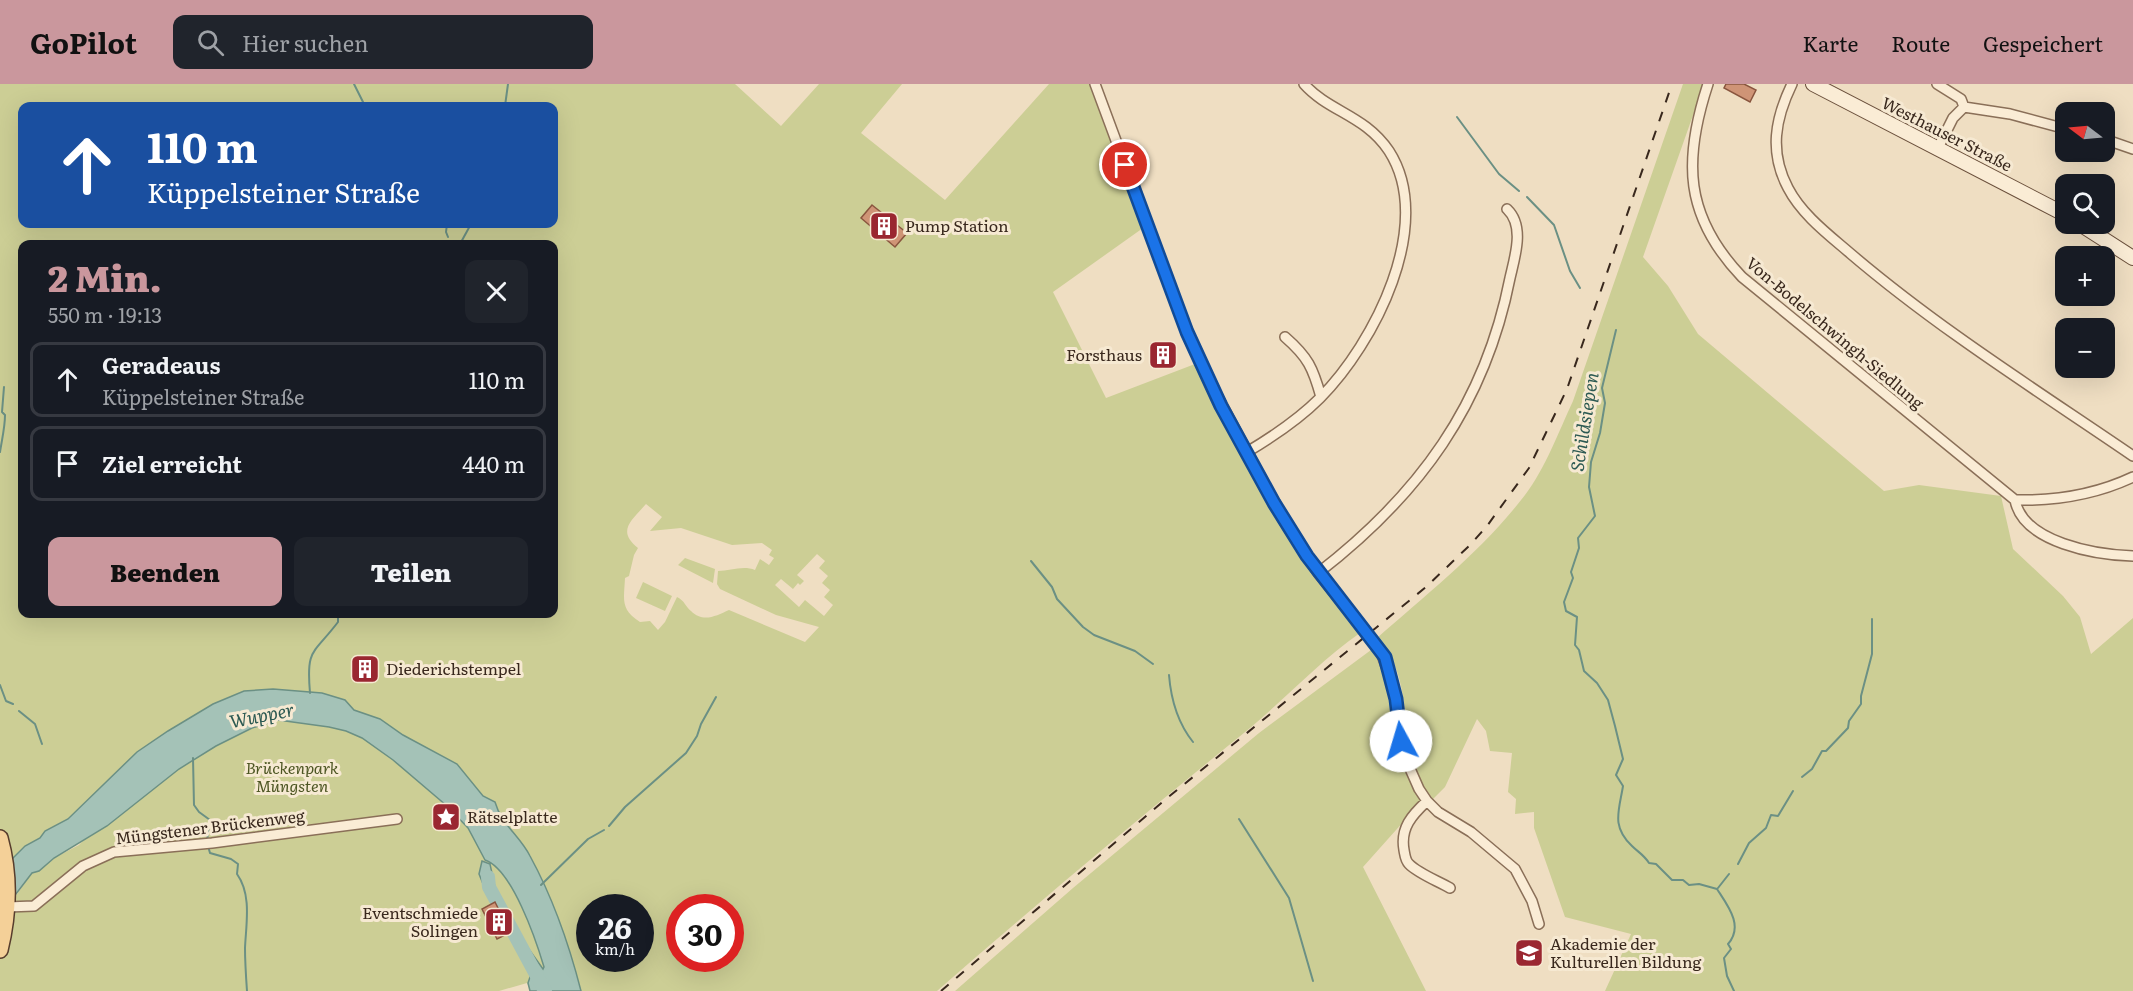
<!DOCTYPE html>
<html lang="de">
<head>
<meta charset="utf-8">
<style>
  :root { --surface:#171b24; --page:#20242c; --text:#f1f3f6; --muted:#9ea1a6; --line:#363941; --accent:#ca979d }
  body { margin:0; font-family:Literata,serif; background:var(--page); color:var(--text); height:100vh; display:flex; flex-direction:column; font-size:22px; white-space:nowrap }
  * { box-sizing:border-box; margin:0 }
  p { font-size:20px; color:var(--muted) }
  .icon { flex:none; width:33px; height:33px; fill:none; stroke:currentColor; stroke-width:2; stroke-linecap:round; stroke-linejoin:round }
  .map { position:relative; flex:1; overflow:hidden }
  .side { position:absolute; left:18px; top:156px; width:540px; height:378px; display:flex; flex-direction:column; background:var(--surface); border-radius:12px; box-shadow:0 6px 24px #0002 }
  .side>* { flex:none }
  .top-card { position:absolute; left:18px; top:18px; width:540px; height:126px; border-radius:12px; box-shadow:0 6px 24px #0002; background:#1a4fa0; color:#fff; overflow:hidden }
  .needle { width:39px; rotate:286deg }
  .tools { position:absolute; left:2055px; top:18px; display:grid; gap:12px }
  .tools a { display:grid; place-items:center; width:60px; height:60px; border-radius:12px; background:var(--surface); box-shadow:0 6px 24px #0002; font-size:30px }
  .speed { position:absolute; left:576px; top:810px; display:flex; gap:12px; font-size:30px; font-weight:700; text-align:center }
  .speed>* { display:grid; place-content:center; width:78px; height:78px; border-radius:50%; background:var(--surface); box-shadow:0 6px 24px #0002; line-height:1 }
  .speed small { font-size:15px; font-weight:400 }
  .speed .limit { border:9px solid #d22; background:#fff; color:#111 }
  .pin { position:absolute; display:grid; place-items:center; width:51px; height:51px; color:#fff; margin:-26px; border:3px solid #fff; border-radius:50%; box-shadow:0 2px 6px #0007 }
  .me { position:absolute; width:66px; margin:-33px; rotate:354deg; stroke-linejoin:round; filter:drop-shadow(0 0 4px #0008) }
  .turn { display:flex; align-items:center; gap:21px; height:126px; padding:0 30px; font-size:27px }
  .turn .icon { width:78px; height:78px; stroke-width:2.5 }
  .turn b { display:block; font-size:42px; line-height:51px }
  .round { display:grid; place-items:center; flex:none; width:63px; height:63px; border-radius:12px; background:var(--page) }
  .summary { display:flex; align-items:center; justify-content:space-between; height:102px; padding:0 30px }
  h1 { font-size:36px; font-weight:800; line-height:45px; color:var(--accent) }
  .cta { display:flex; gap:12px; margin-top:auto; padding:12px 30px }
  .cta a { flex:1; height:69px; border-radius:12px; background:var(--accent); color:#111; font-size:24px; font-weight:800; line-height:69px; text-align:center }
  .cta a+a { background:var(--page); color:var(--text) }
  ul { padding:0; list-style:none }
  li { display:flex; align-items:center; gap:18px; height:75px; margin:0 12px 9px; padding:0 18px; border:3px solid var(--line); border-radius:12px }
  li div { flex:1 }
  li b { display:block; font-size:22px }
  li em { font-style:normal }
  header { display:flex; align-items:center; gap:36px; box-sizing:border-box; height:84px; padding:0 30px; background:var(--accent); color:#111 }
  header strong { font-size:28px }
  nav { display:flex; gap:33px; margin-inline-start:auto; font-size:21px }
  .search { width:420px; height:54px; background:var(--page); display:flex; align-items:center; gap:15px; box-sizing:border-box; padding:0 21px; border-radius:12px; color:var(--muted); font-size:22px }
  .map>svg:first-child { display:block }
  .green { fill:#ccce95; fill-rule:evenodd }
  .water { fill:#a4c2b7; stroke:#6b9084; stroke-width:1.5 }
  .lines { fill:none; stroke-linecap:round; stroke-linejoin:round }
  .stream { stroke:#6b9084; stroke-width:2 }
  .river { stroke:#a4c2b7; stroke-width:14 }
  .building { fill:#cf9476; stroke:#89553e; stroke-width:1.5 }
  .minor-casing { stroke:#8a6f58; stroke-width:12 }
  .secondary-casing { stroke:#6b503c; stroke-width:16 }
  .primary-casing { stroke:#573d2d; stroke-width:18 }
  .minor { stroke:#faecd5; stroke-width:9 }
  .secondary { stroke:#faecd5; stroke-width:14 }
  .primary { stroke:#f4d098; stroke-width:15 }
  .rail { stroke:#39281d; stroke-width:2; stroke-dasharray:10 10; stroke-linecap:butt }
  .minor-bridge-casing { stroke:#8a6f58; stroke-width:12; stroke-linecap:butt }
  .minor-bridge { stroke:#faecd5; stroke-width:9 }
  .route-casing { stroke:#114b97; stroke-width:15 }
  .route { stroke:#1a73e8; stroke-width:10 }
  .labels { text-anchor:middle; stroke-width:6; stroke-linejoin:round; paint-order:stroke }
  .street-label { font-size:16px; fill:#39281d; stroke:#f6e9d2 }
  .poi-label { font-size:16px; fill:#39281d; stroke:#f6e9d2; text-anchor:start }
  .park-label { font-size:16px; font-style:italic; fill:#4d5623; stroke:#f6e9d2 }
  .water-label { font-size:18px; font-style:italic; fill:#2c5952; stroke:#f6e9d2 }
</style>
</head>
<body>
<header>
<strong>GoPilot</strong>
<div class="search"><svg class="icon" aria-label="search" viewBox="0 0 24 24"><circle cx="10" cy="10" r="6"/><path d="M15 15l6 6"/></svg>Hier suchen</div>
<nav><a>Karte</a><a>Route</a><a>Gespeichert</a></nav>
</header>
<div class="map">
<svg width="2133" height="907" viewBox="0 0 2133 907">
  <rect width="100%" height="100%" fill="#efdec2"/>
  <path class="green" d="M0,0H735L781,42L819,0H902L861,49L945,116L1049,0H1089L1143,144L1053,208L1106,314L1195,280L1212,319L1277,436L1360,549C1320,577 1287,613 1250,644C1144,730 1040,817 937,907H531L527,899L499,907H0V834L32,789L39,787L54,774L79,761L113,724L300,607H244L213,620L137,668L68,735L45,747L41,754L25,762L0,792ZM22,22H554V140H22ZM22,160H554V530H22ZM646,420L662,433L650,447L681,444L732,461L762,459L772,466L769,471L774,474L769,481L760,475L755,486C743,481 730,487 718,487L717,500L720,505L776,531L819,543L805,558L729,526C716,532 703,539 691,527C685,522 685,517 677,513L665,538L658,546L650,537L640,538C620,525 624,516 625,494L629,492L634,471L638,464C616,447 632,436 646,420ZM817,470L825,477L819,484L828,492L822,499L830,506L824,513L833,521L824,532L805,516L799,523L775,501L781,495L793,505L798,499L800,501L804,497L797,491ZM590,824H640V874H590ZM680,824H730V874H680Z
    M1683,0H1704L1643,173L1668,202L1698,250L1884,407L1919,401L2001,412L2013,465L2063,512L2080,533L2091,570L2133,534V907H1605L1631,850L1565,833L1534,744V728L1515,730L1516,715L1508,708L1512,669L1490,667L1486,647L1477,635L1445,703L1433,715C1391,669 1421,595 1376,555C1428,509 1483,466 1525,411C1545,385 1559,347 1573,317Z
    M685,474L715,485L713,499L678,481Z
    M643,498L672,512L665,527L636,514Z
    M1371,566L1383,580L1390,609L1400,671L1414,707L1421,718L1363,783L1426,907H955L1073,804L1259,649Z"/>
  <path class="water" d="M273,605L322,609L345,616L354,626L380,635L403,651L457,680L483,712L495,718C501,740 520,752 530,772C553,814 569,860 581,907H530L528,899L531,890L519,859L523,857L543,885L544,883C536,856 512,785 485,776L468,744L447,722L393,676L362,654L346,647L329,643L278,636L252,644L216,662L179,685L107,742L54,774L39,787L32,789L6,823L10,777L25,762L40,754L45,747L68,735L137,668L168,647L213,620L244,607Z
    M482,777L490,780L496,808L487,810L479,790Z"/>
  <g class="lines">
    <path class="stream" d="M354,0L365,22
      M505,22L508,0
      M1457,33L1499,90L1519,107
      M1527,113L1554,141L1570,187L1580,204
      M447,140L446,148L448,153
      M451,157L452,160
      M460,160L471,140
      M1616,246L1602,304L1605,319L1600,349L1591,378L1589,403L1595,432L1578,454L1579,464L1571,488L1573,494L1564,518L1566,527L1577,533L1575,561L1579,566L1584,587L1597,599L1608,616L1615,642L1623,675L1616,691L1623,702C1619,727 1611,742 1632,762C1638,768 1644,771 1649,779L1656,780L1672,796H1683L1689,801L1699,800L1717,805C1728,822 1744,842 1728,860L1731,865L1724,874L1727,892L1734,907
      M0,368C2,355 5,343 5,331L2,328L4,303
      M1031,477L1052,503L1057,515L1083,543L1094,551L1135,567L1153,580
      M1169,591C1171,616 1177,638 1193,658
      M0,601L6,617L13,620
      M310,609C306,564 313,571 338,538V530
      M19,627L35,640L42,660
      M193,674L194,721L199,728L210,736L207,756
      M1802,693L1812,685L1822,667H1826L1848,644L1849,637L1861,620V612L1872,570V535
      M1239,735L1289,814L1313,897
      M609,742L625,723L686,669L697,652L701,640L716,613
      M208,762L210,769L231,775L238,780L237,790C252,811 246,840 245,864C245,878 246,893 247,907
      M1738,780L1749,759L1766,744L1771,731L1778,732L1793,707
      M541,801L588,755L604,746
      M1718,804L1729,790"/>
    <path class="river" d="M488,793L489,803L545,907"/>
  </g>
  <path class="building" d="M1726,0H1744L1756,6L1750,18L1724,4Z
    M872,121L907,149L895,163L861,134Z
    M495,818L503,834L506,833L511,848L497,855L482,825Z"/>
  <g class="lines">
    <g class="minor-casing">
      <path id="minor" d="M1095,0L1187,248L1210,298L1284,437L1318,489L1361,542
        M1708,0C1683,76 1684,132 1742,193L2015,416
        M1792,0C1775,35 1769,68 1788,104C1802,131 1829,151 1851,170C1939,245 2038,307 2133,372
        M1937,0L1961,15L1964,23
        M2104,55L2133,65
        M1938,64L1953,34L1964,23L2010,30L2066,45
        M1285,253C1308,273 1313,284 1321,313
        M1247,368C1274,352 1298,336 1320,314C1374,260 1436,140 1389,67C1365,31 1329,28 1304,0
        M2133,393C2095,411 2056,417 2015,416C2023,459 2097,471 2133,472
        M1318,489C1419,411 1485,321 1510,194C1515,172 1525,142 1507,125
        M1380,566L1393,601L1404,671L1419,705L1427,717L1438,728L1471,748L1515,785L1532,817L1539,840
        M1427,717C1412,731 1400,744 1404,766C1405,771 1405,776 1409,780C1419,790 1438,797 1450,804
        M7,823L34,822L83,782L114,768L212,759L397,735"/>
    </g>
    <g class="secondary-casing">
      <path id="secondary" d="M1813,0L2066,131
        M2080,140L2133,174"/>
    </g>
    <g class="primary-casing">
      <path id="primary" d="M0,754C10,790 9,829 0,866"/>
    </g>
    <use href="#minor" class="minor"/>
    <use href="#secondary" class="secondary"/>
    <use href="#primary" class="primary"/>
    <path class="rail" d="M941,907L1166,715L1426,503L1470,461L1487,442L1529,384L1567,305L1672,0"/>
    <g class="minor-bridge-casing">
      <path id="minor-bridge" d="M1361,542L1380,566"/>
    </g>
    <use href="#minor-bridge" class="minor-bridge"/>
  </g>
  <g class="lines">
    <g class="route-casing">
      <path id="route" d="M1125,81L1187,248L1221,322L1274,419L1307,472L1385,573L1396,615L1401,657"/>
    </g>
    <use href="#route" class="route"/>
  </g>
  <defs>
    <g id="building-square" transform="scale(1.5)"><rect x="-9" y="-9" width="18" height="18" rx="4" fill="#9a2731" stroke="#f6e9d2"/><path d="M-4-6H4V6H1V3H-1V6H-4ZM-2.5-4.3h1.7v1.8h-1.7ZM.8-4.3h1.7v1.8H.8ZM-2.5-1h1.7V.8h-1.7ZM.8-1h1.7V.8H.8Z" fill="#fff"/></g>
    <g id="sight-square" transform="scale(1.5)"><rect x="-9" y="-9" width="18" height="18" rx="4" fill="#9a2731" stroke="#f6e9d2"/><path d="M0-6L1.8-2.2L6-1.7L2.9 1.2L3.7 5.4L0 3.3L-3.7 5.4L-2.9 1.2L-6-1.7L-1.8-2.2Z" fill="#fff"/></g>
    <g id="university-square" transform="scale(1.5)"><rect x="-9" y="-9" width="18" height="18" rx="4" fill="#9a2731" stroke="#f6e9d2"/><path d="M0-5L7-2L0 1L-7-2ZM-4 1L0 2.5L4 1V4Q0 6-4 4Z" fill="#fff"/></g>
  </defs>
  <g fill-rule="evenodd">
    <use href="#building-square" x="884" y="142"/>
    <use href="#building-square" x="1163" y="271"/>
    <use href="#building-square" x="365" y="585"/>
    <use href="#sight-square" x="446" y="733"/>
    <use href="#building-square" x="499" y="838"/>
    <use href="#university-square" x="1529" y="869"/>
  </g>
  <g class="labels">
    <g class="street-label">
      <text transform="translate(1947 50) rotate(27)" y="6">Westhauser Straße</text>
      <text transform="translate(1835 249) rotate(40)" y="6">Von-Bodelschwingh-Siedlung</text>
      <text transform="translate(210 743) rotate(-7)" y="6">Müngstener Brückenweg</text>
    </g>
    <g class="poi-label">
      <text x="905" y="148">Pump Station</text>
      <text x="1142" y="277" text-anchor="end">Forsthaus</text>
      <text x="386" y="591">Diederichstempel</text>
      <text x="467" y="739">Rätselplatte</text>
      <text x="478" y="835" text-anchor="end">Eventschmiede<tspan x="478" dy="18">Solingen</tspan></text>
      <text x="1550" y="866">Akademie der<tspan x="1550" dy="18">Kulturellen Bildung</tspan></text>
    </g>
    <g class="park-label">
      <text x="292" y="690">Brückenpark<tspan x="292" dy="18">Müngsten</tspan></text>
    </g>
    <g class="water-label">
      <text transform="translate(1585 338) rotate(-81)" y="6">Schildsiepen</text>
      <text transform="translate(262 632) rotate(-11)" y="6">Wupper</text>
    </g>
  </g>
</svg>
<div class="tools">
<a><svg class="needle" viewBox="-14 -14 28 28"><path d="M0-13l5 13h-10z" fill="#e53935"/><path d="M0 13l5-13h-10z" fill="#9ea1a6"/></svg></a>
<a><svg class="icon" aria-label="search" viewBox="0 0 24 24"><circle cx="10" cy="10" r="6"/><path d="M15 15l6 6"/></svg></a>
<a>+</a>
<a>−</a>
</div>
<div class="speed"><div>26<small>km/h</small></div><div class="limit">30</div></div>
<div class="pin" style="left:1125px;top:81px;background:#d93025"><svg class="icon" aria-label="arrive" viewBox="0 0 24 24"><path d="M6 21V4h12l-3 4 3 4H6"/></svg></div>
<svg class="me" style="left:1401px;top:657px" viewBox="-20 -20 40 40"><circle r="19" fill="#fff"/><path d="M0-13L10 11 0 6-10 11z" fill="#1a73e8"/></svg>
<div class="top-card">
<div class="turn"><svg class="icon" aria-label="ahead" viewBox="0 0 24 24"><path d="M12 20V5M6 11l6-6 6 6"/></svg><div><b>110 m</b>Küppelsteiner Straße</div></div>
</div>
<section class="side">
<div class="summary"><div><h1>2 Min.</h1><p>550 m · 19:13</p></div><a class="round"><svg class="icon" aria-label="close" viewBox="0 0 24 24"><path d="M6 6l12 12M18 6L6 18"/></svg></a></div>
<ul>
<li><svg class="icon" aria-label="ahead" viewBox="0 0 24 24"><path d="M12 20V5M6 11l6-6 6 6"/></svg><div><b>Geradeaus</b><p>Küppelsteiner Straße</p></div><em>110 m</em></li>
<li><svg class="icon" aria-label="arrive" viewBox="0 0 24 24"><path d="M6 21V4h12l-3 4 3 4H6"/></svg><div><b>Ziel erreicht</b></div><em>440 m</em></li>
</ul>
<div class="cta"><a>Beenden</a><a>Teilen</a></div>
</section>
</div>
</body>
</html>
